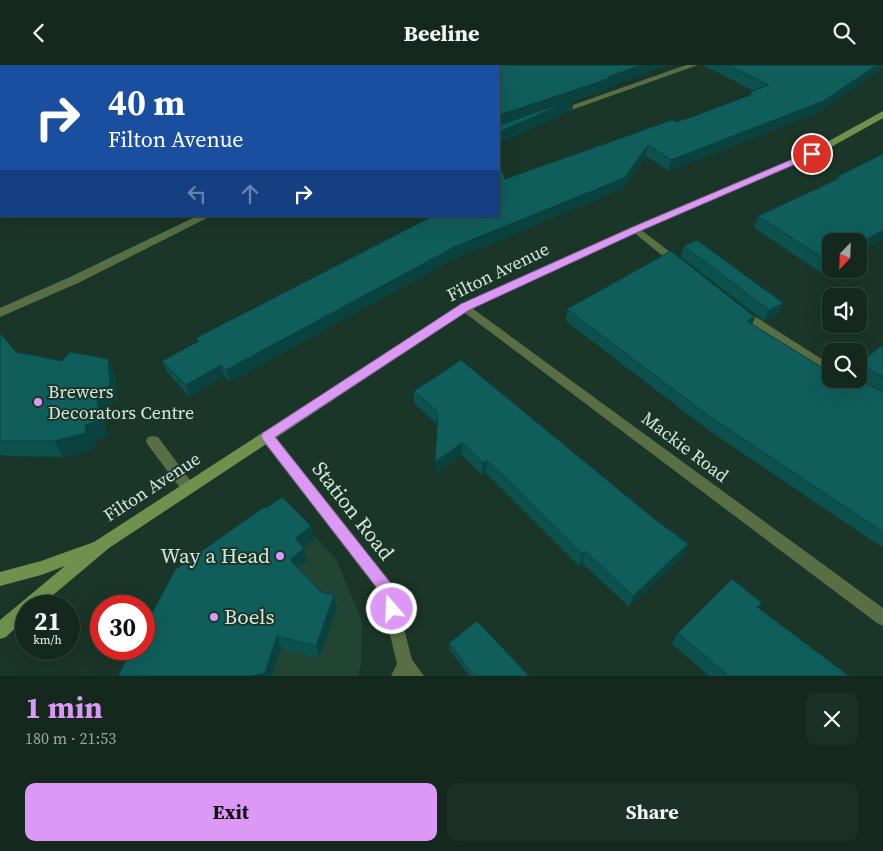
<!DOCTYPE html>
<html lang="en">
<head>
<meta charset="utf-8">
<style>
  :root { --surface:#14281e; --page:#1d3027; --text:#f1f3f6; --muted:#9da6a4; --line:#33443c; --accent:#db99f5 }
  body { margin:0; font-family:"Source Serif 4",serif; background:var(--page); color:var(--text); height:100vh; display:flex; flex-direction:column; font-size:19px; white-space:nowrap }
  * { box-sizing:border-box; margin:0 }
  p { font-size:16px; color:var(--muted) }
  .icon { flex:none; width:28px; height:28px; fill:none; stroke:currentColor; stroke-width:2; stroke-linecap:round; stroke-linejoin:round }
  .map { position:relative; height:611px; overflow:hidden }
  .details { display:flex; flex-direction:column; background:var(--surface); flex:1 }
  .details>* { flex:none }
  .guide { position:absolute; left:0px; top:0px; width:500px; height:152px; box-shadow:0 5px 20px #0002,0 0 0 1px var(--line); background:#1a4fa0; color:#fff; overflow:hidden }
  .needle { width:32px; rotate:203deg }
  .tools { position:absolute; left:822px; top:168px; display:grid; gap:10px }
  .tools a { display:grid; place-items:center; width:45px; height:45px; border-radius:10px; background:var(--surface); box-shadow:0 5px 20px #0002,0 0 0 1px var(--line); font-size:25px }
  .speed { position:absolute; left:15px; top:530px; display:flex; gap:10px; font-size:25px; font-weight:700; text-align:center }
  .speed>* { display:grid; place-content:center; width:65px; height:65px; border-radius:50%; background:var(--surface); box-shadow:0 5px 20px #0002,0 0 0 1px var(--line); line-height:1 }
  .speed small { font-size:12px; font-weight:400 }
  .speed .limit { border:8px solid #d22; background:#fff; color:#111 }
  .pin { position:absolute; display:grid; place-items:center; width:42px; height:42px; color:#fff; margin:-21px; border:2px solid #fff; border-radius:50%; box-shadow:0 1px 5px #0007 }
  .me { position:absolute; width:55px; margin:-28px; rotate:341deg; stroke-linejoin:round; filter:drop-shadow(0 0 4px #0008) }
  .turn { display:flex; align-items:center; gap:18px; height:105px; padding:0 25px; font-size:22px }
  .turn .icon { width:65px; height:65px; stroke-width:2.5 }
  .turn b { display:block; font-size:35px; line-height:42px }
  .lanes { display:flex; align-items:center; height:48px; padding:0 25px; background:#0003; justify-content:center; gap:25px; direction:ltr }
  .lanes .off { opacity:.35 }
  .round { display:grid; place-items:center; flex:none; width:52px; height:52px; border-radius:10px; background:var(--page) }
  .headline { display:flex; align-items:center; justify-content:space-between; height:85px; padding:0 25px }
  h1 { font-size:30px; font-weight:700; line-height:38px; color:var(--accent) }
  .primary-button { display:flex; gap:10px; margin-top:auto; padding:10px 25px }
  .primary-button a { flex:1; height:58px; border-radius:10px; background:var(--accent); color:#111; font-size:20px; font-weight:700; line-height:58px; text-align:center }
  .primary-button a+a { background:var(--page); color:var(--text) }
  header { display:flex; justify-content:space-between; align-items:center; height:65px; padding:0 25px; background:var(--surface); font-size:22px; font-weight:700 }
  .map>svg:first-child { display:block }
  .built { fill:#214433 }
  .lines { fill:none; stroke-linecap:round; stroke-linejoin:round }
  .lane { fill:#596e45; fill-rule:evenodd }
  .street { fill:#596e45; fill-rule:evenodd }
  .secondary { fill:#70914e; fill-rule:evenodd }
  .wall { fill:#0d514f }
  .shaded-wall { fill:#0a4240 }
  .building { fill:#0f5e5c; stroke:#0a4240 }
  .route { fill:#db99f5; stroke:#8e639f }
  .poi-dot { fill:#db99f5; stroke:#1a3628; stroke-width:2 }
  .labels { text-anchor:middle; stroke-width:4; stroke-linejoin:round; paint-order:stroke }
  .street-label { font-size:18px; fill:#d6e6dd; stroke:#1a3628 }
  .poi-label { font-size:18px; fill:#d6e6dd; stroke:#1a3628; text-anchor:start }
  .near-street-label { font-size:21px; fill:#d6e6dd; stroke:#1a3628 }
  .near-poi-label { font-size:21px; fill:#d6e6dd; stroke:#1a3628; text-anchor:end }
</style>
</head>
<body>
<header><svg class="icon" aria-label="back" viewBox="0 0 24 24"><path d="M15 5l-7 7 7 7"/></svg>Beeline<svg class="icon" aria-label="search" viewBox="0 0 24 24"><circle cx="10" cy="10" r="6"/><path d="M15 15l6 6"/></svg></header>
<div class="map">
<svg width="883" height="611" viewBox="0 0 883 611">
  <rect width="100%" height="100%" fill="#1a3628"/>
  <path class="built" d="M283,437L336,494L362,556L361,599L358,611H123L144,584Z"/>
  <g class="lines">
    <path class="lane" d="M686,0H698L560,49L553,47Z
      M197,151H211L78,218L0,252V243L70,212Z
      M636,161L683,197L684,199L683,201H675L632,166L631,164L632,162Z
      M740,242L831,300V311L736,249L734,246Z
      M153,371L158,372L193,419L195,423L193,427L188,429L183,427L148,380L146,376L148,372Z
      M405,591L411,593L424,611H404L397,599L399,593Z"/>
    <path class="street" d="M465,238L883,543V561L877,558L461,245L459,242L461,239Z
      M267,366L272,367L393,520L413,599L409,611H391L397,599L380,528L262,375L260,371L262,367Z"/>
    <path class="secondary" d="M883,46V53L815,91L640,166L469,245L109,483L40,541H26V553L6,572L0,574V555L65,501L41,510L0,521V507L41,496L94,477L461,239L632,162L809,87Z"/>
  </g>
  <path class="wall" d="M51,0H155L158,1H54Z
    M703,0H883L819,47L669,106L646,91L622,124L456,193L230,317L224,311L190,332L167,307L162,296L198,277L196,273L505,114L692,52L749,31L750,27L754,26Z
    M883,89V174L820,207L754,163L758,151L836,115L838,111Z
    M684,181L783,238L778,250L764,256L681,192Z
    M567,244L752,259L841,314H858L859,299L883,282V483L707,364L566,256Z
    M0,268L16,287L62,296L108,294L115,310L118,337L104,340L107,372L94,375L95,384L63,392L10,391L0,390Z
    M414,326L683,491L629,542L582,498L579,501L486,408L482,410L462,390L435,410V397L437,359L414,338Z
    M266,443L311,461L314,475L303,482L307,496L298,503L337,543L319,593L281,583L272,611Z
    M762,538L758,543L849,611H709L672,579L678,568Z
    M449,578L529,611H470L449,584Z"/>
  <path class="shaded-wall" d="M641,0H668L608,23V24L574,36L572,46L499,78V50L608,12Z
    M877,0H883V4L819,47L669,106L671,95Z
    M648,80L646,91L622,124L456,193L230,317L226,305L456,181Z
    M1,88V103H0V89Z
    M883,165V174L859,187V178Z
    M831,192V201L820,207L826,195Z
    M783,238L778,250L764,256L769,245Z
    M755,252L751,263L747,256Z
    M108,294L115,310L118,337L104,340L107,372L94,375L95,384L63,392L54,376L85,360L96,324Z
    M221,300L224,311L190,332L186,320Z
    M462,378V390L435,410V397Z
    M487,395L486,408L482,410L483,398Z
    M311,461L314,475L298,486L295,473Z
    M688,479L683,491L629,542L633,531Z
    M304,483L307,496L293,507L290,495Z
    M585,486L582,498L579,501L582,489Z
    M334,530L337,543L319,593L316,581Z
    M277,571L281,583L272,611H252Z"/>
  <path class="building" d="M70,0H155L158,1H73Z
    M322,0H641L608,12L610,13L499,50V52V1H322Z
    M728,0H877L823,36L671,95L648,80L624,113L456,181L226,305L221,300L186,320L162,296L199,276L196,273L433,151H499V98L505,114L672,55L676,57L692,52L753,29L750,27L769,20Z
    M574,34L499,67V58L500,60Z
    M0,39H1V88L0,89Z
    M883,89V165L859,178V176H831V192L826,195L758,151L840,113L838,111Z
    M697,175L783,238L769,245L684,181Z
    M671,186L755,252L747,256L831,308V314H858L883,327V467L712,353L567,244Z
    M0,268L16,287L62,296L70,287L108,294L110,321L96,324L99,356L85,360L86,368L54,376H0Z
    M881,281L883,282V312L862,301H859V299Z
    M461,295L652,452L688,479L633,531L585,486L582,489L487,395L483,398L462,378L435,397L438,347L414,326Z
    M282,432L311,461L295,473L304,483L290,495L321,527L334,530L316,581L277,571L265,608L252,611H118L132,584H144V563L175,505L264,442L266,443Z
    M732,514L762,538L757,542L849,611H725L726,609L678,568Z
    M477,556L529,611H474L449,578Z"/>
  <path class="route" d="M812,86L816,89L814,91L640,166L469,245L275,372L392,520L399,544L397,548L392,550L387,548L381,528L263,375L261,371L263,368L461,239L633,162Z"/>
  <g class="poi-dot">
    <circle cx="38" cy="337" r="5"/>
    <circle cx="280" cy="491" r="5"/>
    <circle cx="214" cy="552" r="5"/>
  </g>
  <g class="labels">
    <g class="street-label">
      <text transform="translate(498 207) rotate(-26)" y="6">Filton Avenue</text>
      <text transform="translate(685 382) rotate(37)" y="6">Mackie Road</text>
      <text transform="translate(152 422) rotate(-33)" y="6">Filton Avenue</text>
    </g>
    <g class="poi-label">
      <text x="48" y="333">Brewers<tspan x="48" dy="21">Decorators Centre</tspan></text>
    </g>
    <g class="near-street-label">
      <text transform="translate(353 446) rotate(52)" y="7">Station Road</text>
    </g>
    <g class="near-poi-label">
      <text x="270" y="498">Way a Head</text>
      <text x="224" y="559" text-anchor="start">Boels</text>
    </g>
  </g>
</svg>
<div class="tools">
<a><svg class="needle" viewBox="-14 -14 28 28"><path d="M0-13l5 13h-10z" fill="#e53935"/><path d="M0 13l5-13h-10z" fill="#9da6a4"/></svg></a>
<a><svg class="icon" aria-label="sound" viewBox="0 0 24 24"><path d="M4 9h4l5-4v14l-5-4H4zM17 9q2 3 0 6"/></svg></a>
<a><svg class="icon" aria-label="search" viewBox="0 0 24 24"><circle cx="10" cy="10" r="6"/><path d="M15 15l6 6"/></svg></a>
</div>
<div class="speed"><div>21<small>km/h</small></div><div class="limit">30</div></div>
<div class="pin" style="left:812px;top:89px;background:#d93025"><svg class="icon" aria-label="arrive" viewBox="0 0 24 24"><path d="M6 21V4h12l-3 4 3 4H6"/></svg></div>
<svg class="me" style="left:392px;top:544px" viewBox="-20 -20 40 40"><circle r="17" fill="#db99f5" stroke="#fff" stroke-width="3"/><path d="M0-11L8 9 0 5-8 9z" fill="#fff"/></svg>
<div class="guide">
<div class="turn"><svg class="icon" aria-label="right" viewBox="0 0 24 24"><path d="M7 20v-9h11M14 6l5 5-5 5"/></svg><div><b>40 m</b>Filton Avenue</div></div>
<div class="lanes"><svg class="icon off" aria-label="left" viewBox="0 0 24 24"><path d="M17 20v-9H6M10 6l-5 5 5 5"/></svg><svg class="icon off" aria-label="ahead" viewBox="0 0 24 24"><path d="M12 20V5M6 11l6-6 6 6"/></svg><svg class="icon" aria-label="right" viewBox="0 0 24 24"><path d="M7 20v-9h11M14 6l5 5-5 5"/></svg></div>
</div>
</div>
<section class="details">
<div class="headline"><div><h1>1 min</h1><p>180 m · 21:53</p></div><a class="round"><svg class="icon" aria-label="close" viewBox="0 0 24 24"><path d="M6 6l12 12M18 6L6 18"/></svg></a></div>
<div class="primary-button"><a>Exit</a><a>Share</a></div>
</section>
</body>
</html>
